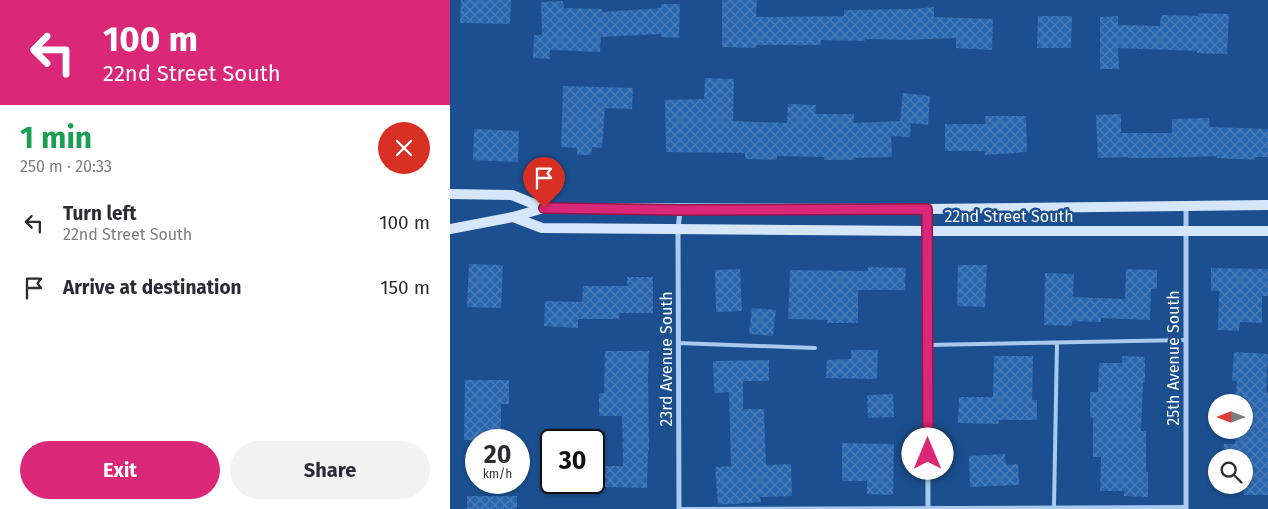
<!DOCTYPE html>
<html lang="en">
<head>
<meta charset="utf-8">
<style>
  :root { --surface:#fff; --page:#f2f2f3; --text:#2b2b33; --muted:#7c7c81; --accent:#db2777 }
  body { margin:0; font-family:"Fira Sans",sans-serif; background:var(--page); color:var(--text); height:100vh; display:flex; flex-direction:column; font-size:19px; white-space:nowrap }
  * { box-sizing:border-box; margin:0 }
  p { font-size:16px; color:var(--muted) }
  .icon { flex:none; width:28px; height:28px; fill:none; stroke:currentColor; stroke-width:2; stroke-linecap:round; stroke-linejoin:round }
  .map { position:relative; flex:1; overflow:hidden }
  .panel { display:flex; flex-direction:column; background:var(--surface); width:450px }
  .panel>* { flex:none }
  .hud { background:#db2777; color:#fff; overflow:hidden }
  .needle { width:32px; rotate:270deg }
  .tools { position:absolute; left:758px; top:394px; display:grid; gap:10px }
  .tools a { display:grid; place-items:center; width:45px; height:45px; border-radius:50%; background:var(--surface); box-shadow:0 1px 4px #0004; font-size:25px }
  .speed { position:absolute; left:15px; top:429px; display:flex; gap:10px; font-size:25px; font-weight:700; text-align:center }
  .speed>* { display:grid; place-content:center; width:65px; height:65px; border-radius:50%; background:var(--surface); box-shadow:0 1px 4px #0004; line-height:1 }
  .speed small { font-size:12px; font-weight:400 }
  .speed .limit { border:2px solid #111; border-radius:8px; background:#fff; color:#111 }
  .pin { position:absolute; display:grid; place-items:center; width:42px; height:42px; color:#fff; margin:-51px -21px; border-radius:50% 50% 50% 0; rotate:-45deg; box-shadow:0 0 5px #0007 }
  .pin .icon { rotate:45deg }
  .me { position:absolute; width:55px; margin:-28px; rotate:0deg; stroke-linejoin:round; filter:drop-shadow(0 0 4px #0008) }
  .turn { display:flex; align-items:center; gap:18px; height:105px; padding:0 20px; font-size:22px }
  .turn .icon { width:65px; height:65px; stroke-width:2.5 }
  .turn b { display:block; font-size:35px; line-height:42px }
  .round { display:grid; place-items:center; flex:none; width:52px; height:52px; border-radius:26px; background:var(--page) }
  .summary { display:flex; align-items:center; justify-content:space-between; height:85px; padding:0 20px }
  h1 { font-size:30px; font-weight:700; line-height:38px; color:#1e9e55 }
  .button { display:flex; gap:10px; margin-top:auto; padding:10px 20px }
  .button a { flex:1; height:58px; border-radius:30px; background:var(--accent); color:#fff; font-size:20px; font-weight:700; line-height:58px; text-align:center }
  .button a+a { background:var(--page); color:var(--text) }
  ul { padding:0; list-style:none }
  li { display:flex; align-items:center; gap:15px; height:65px; padding:0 20px }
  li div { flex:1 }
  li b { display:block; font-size:19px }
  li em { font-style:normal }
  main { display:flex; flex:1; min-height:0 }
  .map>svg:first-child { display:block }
  .building { fill:url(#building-cross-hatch) }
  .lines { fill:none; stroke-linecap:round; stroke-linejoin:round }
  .lane { stroke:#a9c9ee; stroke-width:4 }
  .street { stroke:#a9c9ee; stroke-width:5 }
  .secondary { stroke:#d6e6fa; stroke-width:10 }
  .route-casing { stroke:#8e194d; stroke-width:12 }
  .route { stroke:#db2777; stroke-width:9 }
  .labels { text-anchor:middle; stroke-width:5; stroke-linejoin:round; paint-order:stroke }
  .street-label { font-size:16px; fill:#fff; stroke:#1b4f8f }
</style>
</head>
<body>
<main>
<section class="panel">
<div class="hud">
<div class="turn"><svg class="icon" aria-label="left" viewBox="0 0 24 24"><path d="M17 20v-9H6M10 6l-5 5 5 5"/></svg><div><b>100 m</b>22nd Street South</div></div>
</div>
<div class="summary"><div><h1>1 min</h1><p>250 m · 20:33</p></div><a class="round" style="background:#d93025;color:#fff"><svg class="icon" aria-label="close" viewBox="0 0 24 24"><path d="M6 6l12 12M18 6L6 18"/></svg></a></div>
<ul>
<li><svg class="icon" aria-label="left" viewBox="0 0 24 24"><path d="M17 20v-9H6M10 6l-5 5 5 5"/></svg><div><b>Turn left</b><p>22nd Street South</p></div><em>100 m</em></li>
<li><svg class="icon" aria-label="arrive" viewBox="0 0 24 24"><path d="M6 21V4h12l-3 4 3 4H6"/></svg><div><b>Arrive at destination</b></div><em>150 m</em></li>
</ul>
<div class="button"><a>Exit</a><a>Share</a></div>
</section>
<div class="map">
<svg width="818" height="509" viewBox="0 0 818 509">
  <defs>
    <pattern id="building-cross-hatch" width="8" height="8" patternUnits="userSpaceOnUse" patternTransform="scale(1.25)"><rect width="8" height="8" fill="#2a66ad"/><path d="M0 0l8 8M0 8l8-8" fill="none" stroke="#4a7db9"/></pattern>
  </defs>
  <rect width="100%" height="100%" fill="#1b4f8f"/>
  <path class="building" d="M11,0H61L60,24L10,23Z
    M272,0H307L306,17L394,16V10L463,9L484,7V17L543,19L542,50L506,48V38L456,40L415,39V41L371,40V45H306V48L272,47Z
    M113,1L114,8L152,9V12L211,8V4H230L229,38L211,37V34L151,37L150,52L100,50V59L83,58L84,35H92L91,2Z
    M748,13L779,14L777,54L747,53V51L668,48L669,69H650V17L668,16V25L710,26L711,15L748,16Z
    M588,16H622L621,48H587Z
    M255,78L284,79L283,121L337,123L338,104L366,105L365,114H404V123L450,121L453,93L480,96L478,125L461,123L460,137L441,136L442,157L404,158V160H374V157L327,156V160L295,159V153L216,152L215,100L254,99Z
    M113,86L183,88L182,109L155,108L152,148L142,147L141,155H127V148L111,147Z
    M671,114V133H722V119L759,118L760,127L818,129V157H805V160L767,158V156L715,158H678V157L648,158L646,115Z
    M535,116H576L577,152L535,155V151H495V124H535Z
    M24,129L69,131L68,162L23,160Z
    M19,264L53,265L51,308L17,307Z
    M508,265H537L535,307L507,306Z
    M418,267L456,268L455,290H408V323H377V320L338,319L340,270L418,271Z
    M761,268L818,269V296H812V323L790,322L789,331L768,330L769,291H761Z
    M290,269L292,311L266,312L265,270Z
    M676,269L707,270V289H701L700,320L651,318V322L622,321V326L594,325L595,273L624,274L623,297L675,299Z
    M177,277H203V313H169V319H128V328L94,326L95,301L132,302L133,286H177Z
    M302,308L326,310L323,336L299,334Z
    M401,350H428L427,379L376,378L377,360L401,359Z
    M155,351H199L198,377L199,451H198L197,488L153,487V466H173L172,416H149V393H154Z
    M784,352L818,354L816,392L818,393V495H794V458L773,457L774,444H785V431H794V402H785L787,381H782Z
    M544,356H583L582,400H587V420H549V424L508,423L509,397H543Z
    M672,356L695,357V383H693L691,431H696V472H698V497L674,496V491H650L651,457H643V418L640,417V392H648L649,363H672Z
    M319,360V381H293V409H314L316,465L341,464L342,496L310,497L311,502L268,505L265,467L281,466L279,392L264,393L263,361Z
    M15,380H59V404H51V431H39V440H14Z
    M443,394L444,417L418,418L417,395Z
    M392,443L444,444L443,495L417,494V481H392Z
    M555,454L556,465L568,464L569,485L520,487L519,456Z
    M17,496H67V509H17Z"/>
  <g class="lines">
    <path class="lane" d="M228,343L365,348
      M477,345L735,340
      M604,507L607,343
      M231,509L736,507"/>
    <path class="street" d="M736,206V509
      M477,209L478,509
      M229,509L228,230L230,210"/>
    <path class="secondary" d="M0,194L62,195L94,208
      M63,217L92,228L476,231H818
      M0,229L63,217L94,208L477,209L818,205"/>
  </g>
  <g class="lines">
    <g class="route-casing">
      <path id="route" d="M94,208L230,210L477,209L478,454"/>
    </g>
    <use href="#route" class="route"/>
  </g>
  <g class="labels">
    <g class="street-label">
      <text x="559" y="222">22nd Street South</text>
      <text transform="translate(723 358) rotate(-90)" y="6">25th Avenue South</text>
      <text transform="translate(216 359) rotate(-90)" y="6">23rd Avenue South</text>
    </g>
  </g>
</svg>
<div class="tools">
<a><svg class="needle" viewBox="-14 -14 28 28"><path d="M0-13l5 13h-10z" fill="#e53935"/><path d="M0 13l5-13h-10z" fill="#7c7c81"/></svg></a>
<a><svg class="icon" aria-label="search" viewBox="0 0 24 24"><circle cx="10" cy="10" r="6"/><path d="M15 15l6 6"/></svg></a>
</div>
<div class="speed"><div>20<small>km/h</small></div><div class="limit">30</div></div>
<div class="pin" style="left:94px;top:208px;background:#d93025"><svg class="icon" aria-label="arrive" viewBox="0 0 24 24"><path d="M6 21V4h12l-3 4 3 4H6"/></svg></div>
<svg class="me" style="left:478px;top:454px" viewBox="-20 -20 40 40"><circle r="19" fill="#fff"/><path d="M0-13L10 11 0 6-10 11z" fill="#db2777"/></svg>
</div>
</main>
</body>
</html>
